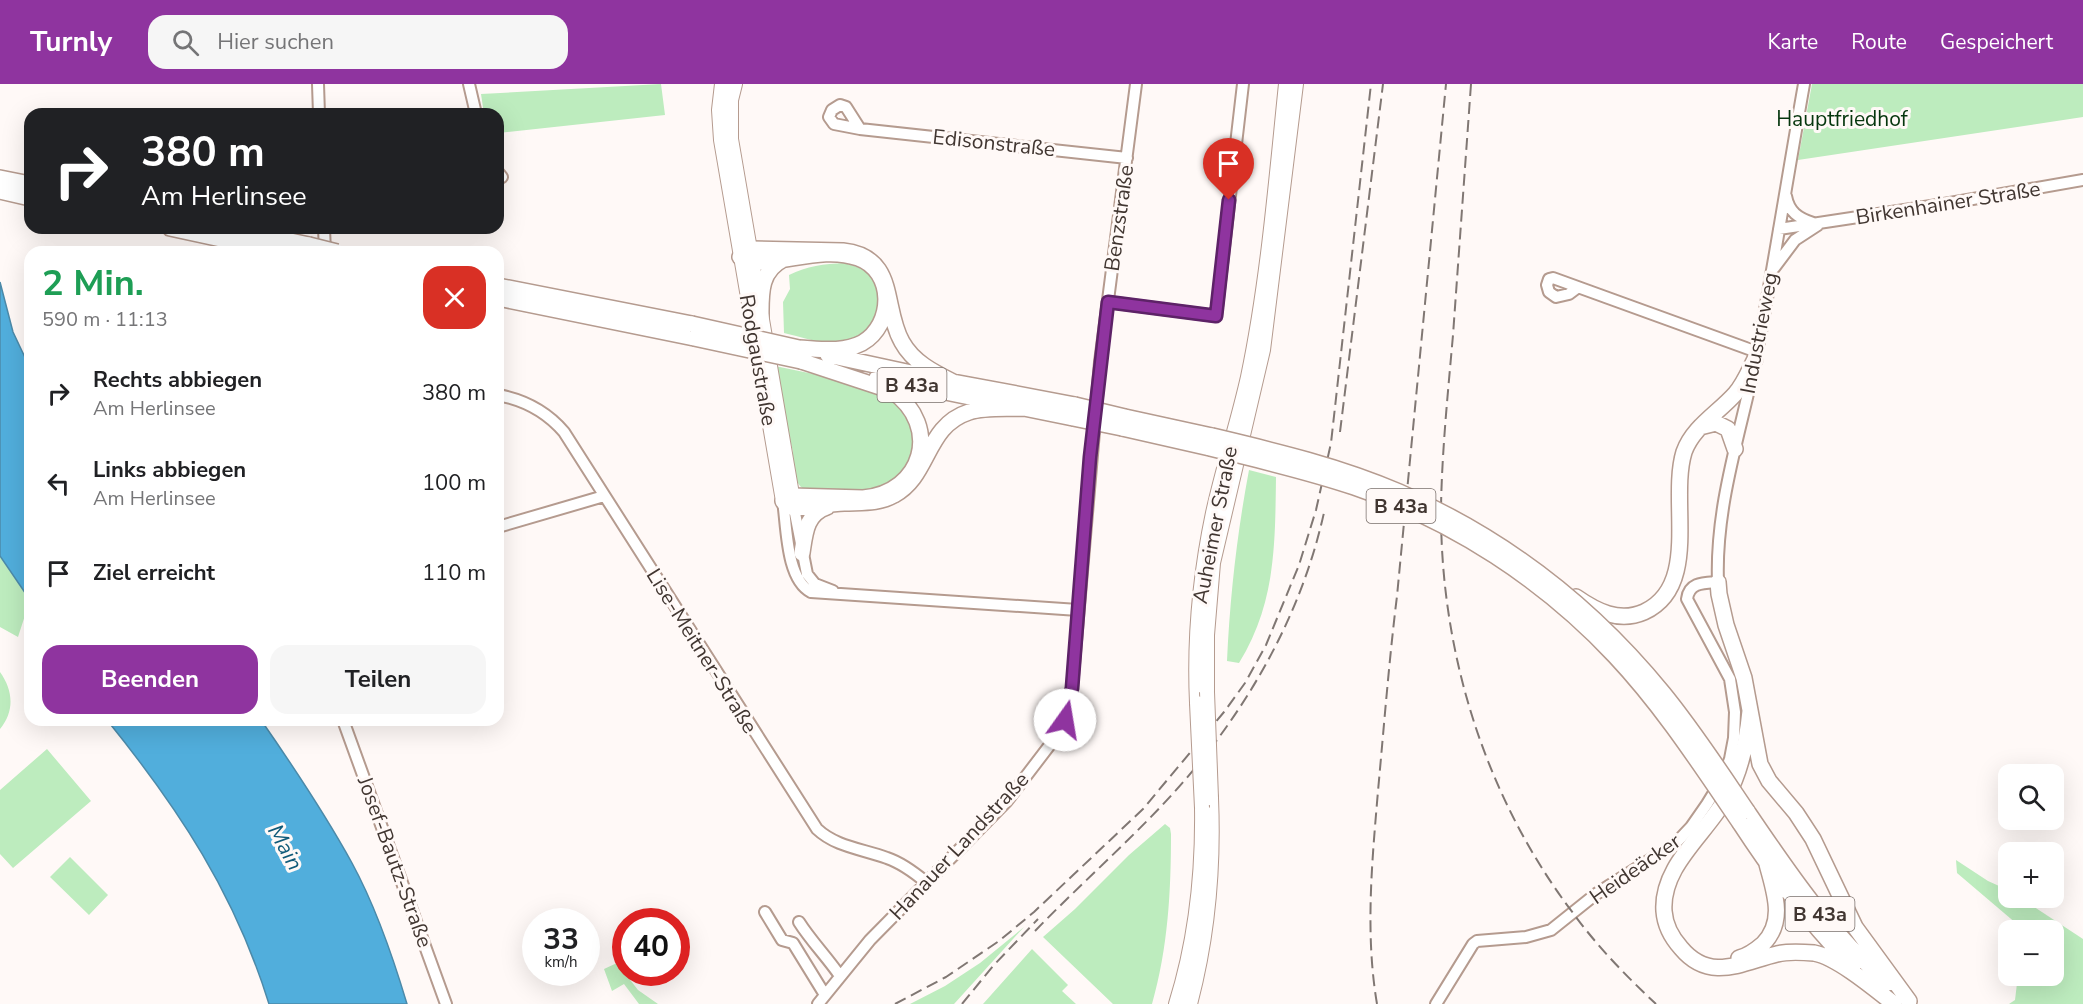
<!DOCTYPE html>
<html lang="de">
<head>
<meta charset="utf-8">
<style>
  :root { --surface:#fff; --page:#f6f6f6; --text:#202124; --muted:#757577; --accent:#8f349f }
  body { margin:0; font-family:"Nunito Sans",sans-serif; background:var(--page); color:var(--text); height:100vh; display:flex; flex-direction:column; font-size:22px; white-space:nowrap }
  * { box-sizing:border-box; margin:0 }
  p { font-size:20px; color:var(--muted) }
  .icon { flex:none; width:33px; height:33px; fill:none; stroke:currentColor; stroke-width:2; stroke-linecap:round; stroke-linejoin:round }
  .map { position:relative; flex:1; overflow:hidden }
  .panel { position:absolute; left:24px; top:162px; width:480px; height:480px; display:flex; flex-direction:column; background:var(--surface); border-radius:18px; box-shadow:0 6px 24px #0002 }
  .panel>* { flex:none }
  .top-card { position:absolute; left:24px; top:24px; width:480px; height:126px; border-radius:18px; box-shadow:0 6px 24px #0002; background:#202124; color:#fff; overflow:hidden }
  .tools { position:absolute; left:1998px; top:680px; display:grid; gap:12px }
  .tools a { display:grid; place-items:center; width:66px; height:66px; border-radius:12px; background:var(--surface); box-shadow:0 6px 24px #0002; font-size:30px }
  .speed { position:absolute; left:522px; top:824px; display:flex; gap:12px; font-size:30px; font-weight:700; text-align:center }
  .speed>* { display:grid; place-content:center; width:78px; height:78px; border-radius:50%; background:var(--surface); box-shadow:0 6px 24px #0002; line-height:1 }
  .speed small { font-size:15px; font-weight:400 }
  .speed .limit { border:9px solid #d22; background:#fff; color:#111 }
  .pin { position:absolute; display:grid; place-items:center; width:51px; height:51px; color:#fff; margin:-62px -26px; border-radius:50% 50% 50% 0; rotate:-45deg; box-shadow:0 0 6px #0007 }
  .pin .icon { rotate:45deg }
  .me { position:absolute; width:66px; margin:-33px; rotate:13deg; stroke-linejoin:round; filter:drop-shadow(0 0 4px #0008) }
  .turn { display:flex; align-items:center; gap:21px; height:126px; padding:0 18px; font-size:27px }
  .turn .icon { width:78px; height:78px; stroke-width:2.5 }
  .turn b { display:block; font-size:42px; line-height:51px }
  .round { display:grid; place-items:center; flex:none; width:63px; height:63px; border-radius:18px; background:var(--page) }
  .head { display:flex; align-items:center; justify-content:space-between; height:102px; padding:0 18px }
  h1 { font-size:36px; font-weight:700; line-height:45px; color:#1e9e55 }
  .button { display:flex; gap:12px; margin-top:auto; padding:12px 18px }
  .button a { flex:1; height:69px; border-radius:18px; background:var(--accent); color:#fff; font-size:24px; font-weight:700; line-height:69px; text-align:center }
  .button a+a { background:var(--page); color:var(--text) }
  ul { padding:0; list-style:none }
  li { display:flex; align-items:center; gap:18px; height:90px; padding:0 18px }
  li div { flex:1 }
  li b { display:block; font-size:22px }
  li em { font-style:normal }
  header { display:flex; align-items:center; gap:36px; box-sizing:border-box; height:84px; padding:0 30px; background:var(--accent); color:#fff }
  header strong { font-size:28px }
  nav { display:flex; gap:33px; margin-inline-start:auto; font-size:21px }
  .search { width:420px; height:54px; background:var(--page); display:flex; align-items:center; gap:15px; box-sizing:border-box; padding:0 21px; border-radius:18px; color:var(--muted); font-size:22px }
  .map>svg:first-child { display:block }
  .green { fill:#bdecbe }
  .water { fill:#51aedc; stroke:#4c8aa9; stroke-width:1.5 }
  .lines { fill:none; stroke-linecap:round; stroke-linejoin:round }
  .minor-casing { stroke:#b59b8f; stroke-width:14 }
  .major-casing { stroke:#b59b8f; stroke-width:16 }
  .highway-casing { stroke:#b59b8f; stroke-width:18 }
  .minor { stroke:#fff; stroke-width:10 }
  .major { stroke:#fff; stroke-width:14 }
  .highway { stroke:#fff; stroke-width:15 }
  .rail { stroke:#807773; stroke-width:2; stroke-dasharray:12 6; stroke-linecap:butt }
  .major-bridge-casing { stroke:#b59b8f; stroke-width:16; stroke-linecap:butt }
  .highway-bridge-casing { stroke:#b59b8f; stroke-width:18; stroke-linecap:butt }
  .major-bridge { stroke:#fff; stroke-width:14 }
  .highway-bridge { stroke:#fff; stroke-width:15 }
  .route-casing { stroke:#5d2267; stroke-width:15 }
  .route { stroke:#8f349f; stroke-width:10 }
  .labels { text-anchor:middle; stroke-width:6; stroke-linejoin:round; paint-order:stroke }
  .shield { fill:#fff9f7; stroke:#7a706c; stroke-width:1.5 }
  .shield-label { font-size:20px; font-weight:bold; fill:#413631 }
  .park-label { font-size:21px; fill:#05360d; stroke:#fff9f7 }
  .street-label { font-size:21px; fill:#413631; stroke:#fff9f7 }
  .water-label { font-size:22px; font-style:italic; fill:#105a79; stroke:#fff9f7 }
</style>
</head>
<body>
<header>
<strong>Turnly</strong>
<div class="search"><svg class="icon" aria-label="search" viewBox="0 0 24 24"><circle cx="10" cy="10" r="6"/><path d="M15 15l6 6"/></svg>Hier suchen</div>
<nav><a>Karte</a><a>Route</a><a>Gespeichert</a></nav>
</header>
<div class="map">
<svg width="2083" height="920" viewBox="0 0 2083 920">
  <rect width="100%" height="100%" fill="#fff9f7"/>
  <path class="green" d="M661,0L665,31L498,49V30H484L481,10Z
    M1812,0H2083V33L1798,76Z
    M844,179C853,182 863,183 869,191C885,210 880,243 857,255C835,266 806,254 784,249L783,218L790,205L789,191C807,182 824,180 844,179Z
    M775,282L881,304L907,322L916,372L882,409L807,407C785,396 800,369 787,352Z
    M1249,386L1276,393C1275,460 1276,519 1239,579L1227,577C1230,512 1237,450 1249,386Z
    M0,472L30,516L18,553L0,543Z
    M0,588C13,606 15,627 0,645Z
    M47,665L91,717L13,784L0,770V706Z
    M1165,740L1170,744L1171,750C1171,808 1168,864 1152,920H1113L1043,853L1075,825L1129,771Z
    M70,773L108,811L89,831L50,793Z
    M1956,776L1988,797L2008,806V813H2019L2083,855V920H2009L2015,916L2018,891H2054V846H2024L1957,789Z
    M1024,843L954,920H910L945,902L980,879Z
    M1032,865L1068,901L1062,907L1076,920H983Z
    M617,879L638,906L658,920H639L624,900L612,907L604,885Z"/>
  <path class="water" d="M0,198L13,248L30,284V516L0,472Z
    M107,636H261C293,682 325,730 352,779C376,823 393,873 407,920H269C235,810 179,725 107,636Z"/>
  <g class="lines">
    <g class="minor-casing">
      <path id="minor" d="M318,0L319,30
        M469,0L476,30
        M860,45L834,40L829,33L832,26L840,21L846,23L860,45L1127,74
        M498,88L502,93
        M1786,112C1789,128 1798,134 1813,139
        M324,144L325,168
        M1779,145L1944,120L2083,96
        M1774,184L1795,156L1818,141
        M1577,204L1569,210L1556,213L1549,208L1547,201L1549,195L1553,194L1757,268
        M1108,218L1216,232L1243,0
        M498,311C525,316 546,327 564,348L817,745C836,763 863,765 887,774C902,779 915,789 927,799
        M783,417C787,443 786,495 811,508L1078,526
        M794,424L807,490L815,500L833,507
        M498,443L604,412
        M343,636L446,920
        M765,828L782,856L793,859L825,911
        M799,838C811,857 827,873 840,892
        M818,920L870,856L1007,717L1059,649L1068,626L1072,604L1100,278L1136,0
        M1436,920L1473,860L1477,857L1526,853L1551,846L1596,810L1675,760L1691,743L1707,720L1723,694L1730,675L1734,654L1735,628L1730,595L1687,515C1689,498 1704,499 1718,498C1715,420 1742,345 1757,269C1774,180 1788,90 1804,0"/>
    </g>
    <g class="major-casing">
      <path id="major" d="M722,0L719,26L721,56L783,417
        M735,0L731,16V55L794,422
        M1207,608V551L1213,479L1263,266L1296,0
        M1197,619C1194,555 1200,491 1213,429C1223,383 1238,338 1248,293C1268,197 1276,97 1286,0
        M1176,920C1196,856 1203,791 1202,724
        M1190,920C1208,852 1214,784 1211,714"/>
    </g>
    <g class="highway-casing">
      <path id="highway" d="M0,94L30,100
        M0,107L30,114
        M170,144L281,168
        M230,144L309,161
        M498,202L692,240
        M498,214L694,254
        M761,235C761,211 759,187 784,175
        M799,264C820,265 842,269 862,259C894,241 895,187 858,174C824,162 787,179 753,178C748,178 744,175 740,173L750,165L843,167C898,173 882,223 902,258C913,278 933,288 953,298
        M828,271L953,298L1075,321
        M801,277L892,307C942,342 923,409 863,414L792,412L783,417L786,421L794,424C811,423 828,420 844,419C862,418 878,420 894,411C930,392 925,342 969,328C985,323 1006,325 1023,324
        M877,294L1073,334
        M1125,333L1212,352
        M1700,343L1716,339L1728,345L1735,365
        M1122,344L1210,364
        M802,469C805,449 806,430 827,423
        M1718,498L1719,510L1726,541L1744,594L1760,680L1769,697L1796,729L1813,755L1855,843L1909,917
        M1576,513C1596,527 1619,539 1644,528C1701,502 1669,417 1684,368C1693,343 1718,329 1735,310C1744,300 1749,287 1755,275
        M1750,627C1747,658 1741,687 1726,714C1706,750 1661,782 1664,827C1665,841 1672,854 1681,864C1710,899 1743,878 1777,870C1788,867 1802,868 1814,869C1837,873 1875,905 1894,920
        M1747,727C1789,789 1830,850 1888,899
        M1740,739C1774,791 1809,839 1853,883
        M1739,874C1748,872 1756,866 1763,860C1786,837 1774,807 1767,780"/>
    </g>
    <use href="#minor" class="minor"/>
    <use href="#major" class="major"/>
    <use href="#highway" class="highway"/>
    <path class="rail" d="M1471,0C1465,84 1459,167 1453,251C1448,308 1442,366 1441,423C1440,568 1485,713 1573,829C1597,862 1626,892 1656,920
      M1340,348L1383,0
      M1035,847C1090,790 1151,739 1200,678C1260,603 1305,518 1325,424
      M895,920L946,893L999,857L1034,828L1143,725L1224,628L1245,599L1266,561L1299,481L1316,426L1331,359L1371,0
      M962,920L993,882L1038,835
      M1377,920C1365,849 1372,778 1378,707C1384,642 1389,577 1397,512L1446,0"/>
    <g class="major-bridge-casing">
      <path id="major-bridge" d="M1207,608L1211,714
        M1197,619L1202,724"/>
    </g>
    <g class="highway-bridge-casing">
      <path id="highway-bridge" d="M309,161L337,168
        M692,240L799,264
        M694,254L801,277
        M1075,321L1125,333
        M1073,334L1122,344
        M1212,352C1275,367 1339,382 1399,408C1503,453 1592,522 1663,609C1694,647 1720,687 1747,727
        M1210,364C1258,376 1307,387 1354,403C1453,437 1544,496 1615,572C1663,623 1701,682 1740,739"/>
    </g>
    <use href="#major-bridge" class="major-bridge"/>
    <use href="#highway-bridge" class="highway-bridge"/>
  </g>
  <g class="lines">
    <g class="route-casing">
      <path id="route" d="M1065,636L1072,604L1090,373L1108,218L1216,232L1229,116"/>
    </g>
    <use href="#route" class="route"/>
  </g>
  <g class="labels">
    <g class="shield">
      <rect x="877.5" y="284" width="69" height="34" rx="4.5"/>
      <rect x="1366.5" y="405" width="69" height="34" rx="4.5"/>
      <rect x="1785.5" y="813" width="69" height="34" rx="4.5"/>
    </g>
    <g class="shield-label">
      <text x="912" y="308">B 43a</text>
      <text x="1401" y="429">B 43a</text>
      <text x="1820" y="837">B 43a</text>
    </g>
    <g class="park-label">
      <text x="1842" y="42">Hauptfriedhof</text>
    </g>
    <g class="street-label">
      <text transform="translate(994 59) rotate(6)" y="7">Edisonstraße</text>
      <text transform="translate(1948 119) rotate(-9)" y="7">Birkenhainer Straße</text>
      <text transform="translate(1119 134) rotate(-82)" y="7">Benzstraße</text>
      <text transform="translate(1759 249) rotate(-79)" y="7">Industrieweg</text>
      <text transform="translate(758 276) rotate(80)" y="7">Rodgaustraße</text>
      <text transform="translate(1215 441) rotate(-79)" y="7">Auheimer Straße</text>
      <text transform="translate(702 567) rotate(58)" y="7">Lise-Meitner-Straße</text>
      <text transform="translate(959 762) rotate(-47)" y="7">Hanauer Landstraße</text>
      <text transform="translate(395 778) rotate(70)" y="7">Josef-Bautz-Straße</text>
      <text transform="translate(1635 785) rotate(-35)" y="7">Heideäcker</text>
    </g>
    <g class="water-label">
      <text transform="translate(286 763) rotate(61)" y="8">Main</text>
    </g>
  </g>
</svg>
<div class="tools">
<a><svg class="icon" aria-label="search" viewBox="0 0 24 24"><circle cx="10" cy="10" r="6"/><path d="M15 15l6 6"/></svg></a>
<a>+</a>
<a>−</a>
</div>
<div class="speed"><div>33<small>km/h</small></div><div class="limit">40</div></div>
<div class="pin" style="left:1229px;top:116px;background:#d93025"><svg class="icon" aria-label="arrive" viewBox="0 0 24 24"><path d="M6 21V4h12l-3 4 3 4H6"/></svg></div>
<svg class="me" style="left:1065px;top:636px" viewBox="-20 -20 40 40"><circle r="19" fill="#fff"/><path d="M0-13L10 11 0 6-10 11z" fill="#8f349f"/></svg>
<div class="top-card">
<div class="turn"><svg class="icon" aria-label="right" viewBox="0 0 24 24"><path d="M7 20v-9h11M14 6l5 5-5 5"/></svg><div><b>380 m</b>Am Herlinsee</div></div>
</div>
<section class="panel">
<div class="head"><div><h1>2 Min.</h1><p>590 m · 11:13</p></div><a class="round" style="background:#d93025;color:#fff"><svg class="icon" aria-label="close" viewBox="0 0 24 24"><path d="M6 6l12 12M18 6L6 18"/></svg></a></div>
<ul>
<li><svg class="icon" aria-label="right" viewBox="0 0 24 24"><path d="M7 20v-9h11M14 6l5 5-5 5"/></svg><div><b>Rechts abbiegen</b><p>Am Herlinsee</p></div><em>380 m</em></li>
<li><svg class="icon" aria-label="left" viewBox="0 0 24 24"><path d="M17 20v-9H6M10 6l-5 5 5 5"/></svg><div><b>Links abbiegen</b><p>Am Herlinsee</p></div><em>100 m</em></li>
<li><svg class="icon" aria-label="arrive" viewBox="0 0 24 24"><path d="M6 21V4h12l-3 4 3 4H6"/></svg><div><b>Ziel erreicht</b></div><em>110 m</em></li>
</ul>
<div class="button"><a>Beenden</a><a>Teilen</a></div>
</section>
</div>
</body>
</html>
